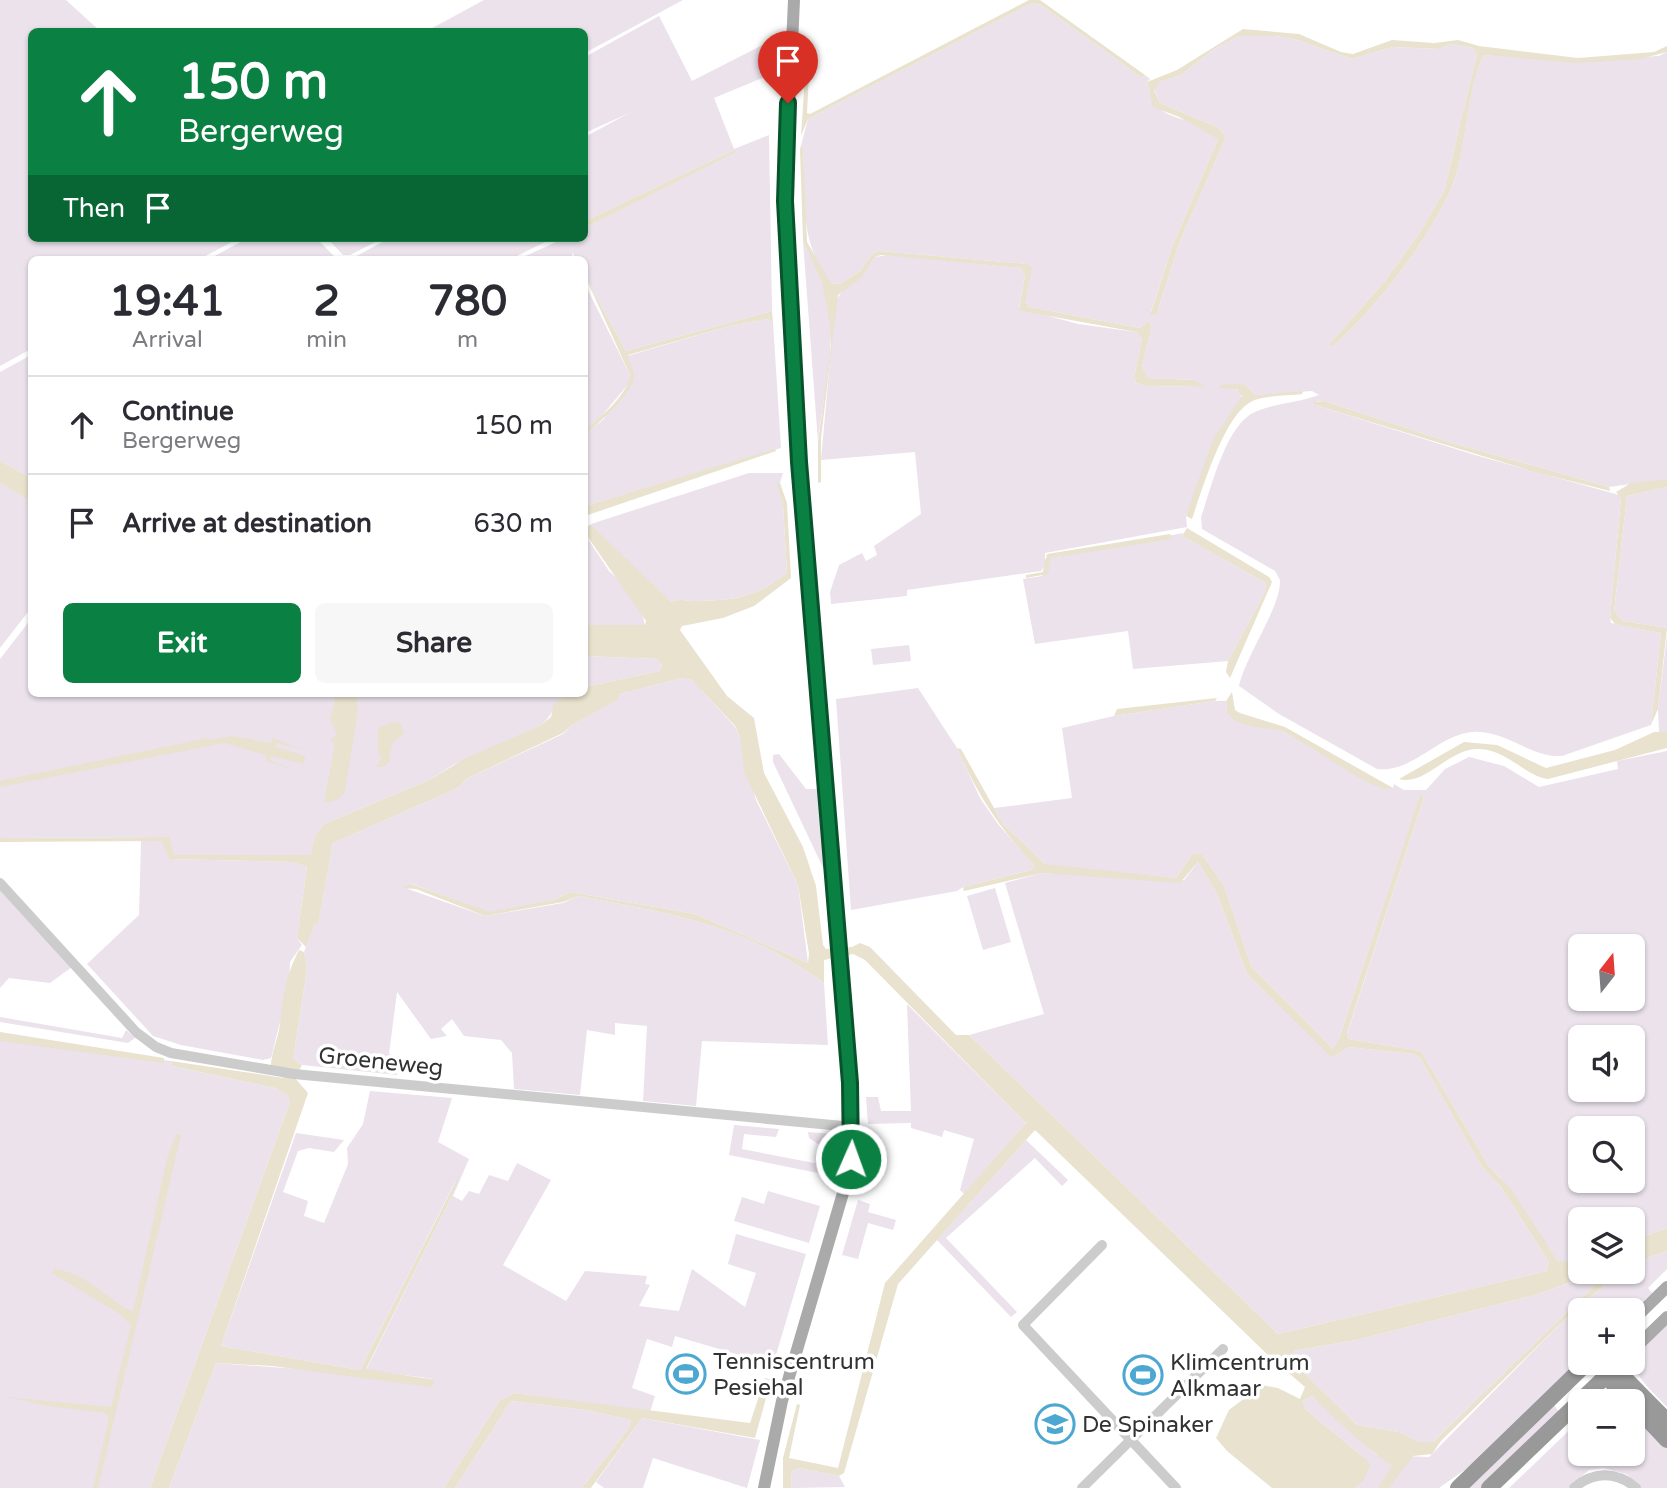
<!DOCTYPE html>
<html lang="en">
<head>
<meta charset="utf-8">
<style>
  :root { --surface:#fff; --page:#f7f7f7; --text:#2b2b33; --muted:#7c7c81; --line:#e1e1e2; --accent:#0b8043 }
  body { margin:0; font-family:"Varela Round",sans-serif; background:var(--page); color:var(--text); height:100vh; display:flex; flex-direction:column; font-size:26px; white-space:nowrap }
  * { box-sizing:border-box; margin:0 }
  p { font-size:23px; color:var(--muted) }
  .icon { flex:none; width:38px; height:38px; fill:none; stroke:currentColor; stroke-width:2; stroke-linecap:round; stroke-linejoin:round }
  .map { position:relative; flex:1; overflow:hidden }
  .details { position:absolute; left:28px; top:256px; width:560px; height:441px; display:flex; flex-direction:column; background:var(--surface); border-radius:10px; box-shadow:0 2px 5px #0004 }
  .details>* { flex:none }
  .guide { position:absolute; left:28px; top:28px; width:560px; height:214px; border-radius:10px; box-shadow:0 2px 5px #0004; background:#0b8043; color:#fff; overflow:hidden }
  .needle { width:46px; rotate:17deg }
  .buttons { position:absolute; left:1568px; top:934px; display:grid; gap:14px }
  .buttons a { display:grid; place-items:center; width:77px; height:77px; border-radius:10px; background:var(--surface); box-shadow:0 2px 5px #0004; font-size:35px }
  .pin { position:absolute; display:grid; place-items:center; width:60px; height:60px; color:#fff; margin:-72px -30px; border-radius:50% 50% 50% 0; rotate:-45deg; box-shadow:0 0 7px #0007 }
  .pin .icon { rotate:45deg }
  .me { position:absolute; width:77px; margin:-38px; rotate:2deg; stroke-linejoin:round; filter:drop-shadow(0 0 5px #0008) }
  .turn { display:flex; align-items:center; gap:24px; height:147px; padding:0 35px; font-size:32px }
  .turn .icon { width:91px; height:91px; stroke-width:2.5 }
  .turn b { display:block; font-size:49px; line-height:60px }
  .then { display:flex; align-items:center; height:66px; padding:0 35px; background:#0003; gap:14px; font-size:26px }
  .eta { display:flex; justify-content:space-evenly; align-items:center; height:119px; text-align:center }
  .eta b { font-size:42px; font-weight:700; line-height:49px }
  .primary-button { display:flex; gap:14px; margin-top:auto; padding:14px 35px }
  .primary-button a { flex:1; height:80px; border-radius:10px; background:var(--accent); color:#fff; font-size:28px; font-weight:700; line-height:80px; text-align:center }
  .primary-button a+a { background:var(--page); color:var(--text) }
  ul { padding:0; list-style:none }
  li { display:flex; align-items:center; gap:21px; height:98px; padding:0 35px; border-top:2px solid var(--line) }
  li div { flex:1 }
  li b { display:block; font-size:26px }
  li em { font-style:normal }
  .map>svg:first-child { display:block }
  .green { fill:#ebe2ec; fill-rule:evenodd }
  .water { fill:#e8e2ce; fill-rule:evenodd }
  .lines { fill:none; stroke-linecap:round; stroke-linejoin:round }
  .minor { stroke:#ccc; stroke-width:10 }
  .major { stroke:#aaa; stroke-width:12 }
  .highway { stroke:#999; stroke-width:16 }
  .route-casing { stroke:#07532c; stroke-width:18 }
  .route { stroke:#0b8043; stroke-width:12 }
  .labels { text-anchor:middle; stroke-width:7; stroke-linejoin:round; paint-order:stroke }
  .street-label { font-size:23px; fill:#323232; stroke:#fff }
  .poi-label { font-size:23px; fill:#323232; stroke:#fff; text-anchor:start }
</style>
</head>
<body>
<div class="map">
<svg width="1667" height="1488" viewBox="0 0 1667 1488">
  <rect width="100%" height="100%" fill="#fff"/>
  <path class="green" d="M0,0H66L100,31L32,32V238H239L200,259H32L31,349L0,366Z
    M484,0H683L585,53L584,32H425Z
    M1032,3L1041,5L1142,78L1145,75L1150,79L1147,82C1155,129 1192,110 1218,139L1172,247L1151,311L1153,316H1156L1180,241L1226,137L1217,127L1160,103L1154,89L1160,82L1181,75L1214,49L1239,36H1276L1297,40L1352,59L1393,47L1439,49L1451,44L1473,48L1477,54L1444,191L1420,232L1385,281L1331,342L1333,346C1374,311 1433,235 1453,184C1468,144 1464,93 1484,55L1571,60L1659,56L1667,52V479L1609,487L1449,442L1324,401H1317L1315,405L1475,455L1619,495L1621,497L1610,618L1611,623L1661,633L1651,725L1562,756C1530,758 1505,729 1472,732C1436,736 1413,773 1377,769L1279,714L1239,686C1246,655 1281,607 1280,580L1275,571L1202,529L1201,517C1211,489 1226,424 1255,412C1275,403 1298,403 1319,395L1312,391L1255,395L1246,385L1234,388L1241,392V401L1221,427L1186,516L1187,527L1045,553V559L1183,533L1182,536L1266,583L1265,592L1228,661L1133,669L1128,631L1035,644L1023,579L1042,576L1044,567L1041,571L907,590V596L831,604L830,592L839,565L862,553L866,561L877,555L874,546L921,514L915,452L821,460L835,305C840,286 864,274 875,257L888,255L1021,268L1025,275L1019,308L1078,324L1136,332L1142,339L1134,377L1136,383L1145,386L1204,387L1195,380L1148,378L1142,367L1152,326L1148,321L1140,328L1029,307L1025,302L1028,264L879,251L872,254L860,271L840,284L831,283C799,243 805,198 803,149H800L808,119Z
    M659,16L692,81L776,38L774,73L714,98L734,149L769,135L772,311L626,351L585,276L584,259H576L572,252L573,259H519L565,238H584L585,228L735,152L734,150L585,221V137L629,113L585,133V57Z
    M248,238H316L337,259H209Z
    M327,238H383L350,255H343Z
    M390,238H553L511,259H351Z
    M803,241C812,261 823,280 827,302C838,348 822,396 818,442Z
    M584,282L630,375V382L600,418L585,429Z
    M768,319L773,322L781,448L585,506L584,434L603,420L634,377L627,356L729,326Z
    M31,355V478L0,461V372Z
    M749,473H783L780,483H778L783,505L787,573C755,597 738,600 698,601C687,601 681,598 671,602L585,530V527L594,523Z
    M0,483L32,501L31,608L0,648Z
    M1667,487V628L1623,621L1614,613L1627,496Z
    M584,533L609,571L621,582L642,613L645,625H585Z
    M31,619L32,693H568C556,700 553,716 541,725L453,765L429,780L324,824L315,836L312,855H174L168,837L0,838V659Z
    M1667,635V732L1659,733L1658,709Z
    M909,645L911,661L873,665L871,649Z
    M585,656L657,659L662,665L660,671L585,687Z
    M682,678L692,680L697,685L735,727L740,737L756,800L798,885L808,963L695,914L570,892L556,899L490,913L412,884L408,889L485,916L563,903L578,896C674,914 742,924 824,983L828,1045L702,1041L696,1106L643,1101L647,1026L615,1023V1035L587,1030L580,1095L514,1089L512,1053L501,1040L464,1036L452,1019L441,1029L447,1036L431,1039L397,992L389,1054L400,1057L397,1075L302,1065L293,1059L307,970L304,952L315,923H318L333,843L458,788L466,779L563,734L572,725L616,700L620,694Z
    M918,688L957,748L980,798L998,824L1034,865L1031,870L963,887L957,891L851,910L836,699Z
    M1215,701H1226L1227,712C1248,725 1261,723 1282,732C1321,747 1351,782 1393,788L1394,784L1404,790H1426L1445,769L1469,757L1504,766L1539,787L1618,769L1617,761L1667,751V1228L1633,1240V1220H1580V1258L1566,1263L1557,1260L1500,1177L1488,1165L1421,1051L1348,1039L1347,1034L1424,797L1420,796L1339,1039L1333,1049L1251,966L1224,886L1202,854L1193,853L1176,878L1052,866L1045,864L1003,824L994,808L1072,798L1062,728L1114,716ZM1580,947H1633V999H1580ZM1580,1038H1633V1090H1580ZM1580,1129H1633V1181H1580Z
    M779,754L806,789H820L826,874L773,762V755Z
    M141,841H163L169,859L292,862L307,867L297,938L302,945L290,962L289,986L271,1058L263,1060L181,1045L153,1036L87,964L139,915Z
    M1198,862L1217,894L1247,974L1330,1055L1335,1056L1348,1047L1414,1054L1420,1058L1482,1167L1501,1187L1549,1262L1547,1271L1278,1334L969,1035L1044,1014L1005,883L1042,873L1184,880Z
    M0,888L72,967L50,983L9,978L0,988Z
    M995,888L1011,942L983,950L967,896Z
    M907,1004L1026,1123L964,1194L960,1190L974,1139L944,1130L942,1137L911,1128V1123L868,1124L866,1097H878L881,1111H911Z
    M0,1017L122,1038L126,1030L135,1038L128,1043L0,1022Z
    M0,1037L171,1061L172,1066L275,1088L287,1095L290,1102L150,1488H0Z
    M370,1091L452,1098L438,1142L469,1159L453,1196L462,1201L469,1191L479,1194L489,1175L508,1181L517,1163L551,1180L503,1265L566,1301L585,1271L647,1276L645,1284L650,1285L639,1306L679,1311L692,1269L745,1307L756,1273L728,1264L736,1234L806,1254L773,1365L675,1336L672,1347L647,1339L632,1388L655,1396L650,1412L514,1393L500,1400L444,1488H169L216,1363L434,1379L366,1370L452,1196L456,1180L360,1370L221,1346L296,1133L344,1140L334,1152L309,1148L298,1151L283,1192L308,1201L304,1216L324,1223L348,1164L347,1148L363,1124Z
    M734,1125L779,1129L776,1137L744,1134L742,1149L814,1163L823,1160L825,1149L809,1138L808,1132L833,1134L828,1175L729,1155Z
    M1026,1140L1068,1180L1062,1186L1035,1158L946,1238L1017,1312L1011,1317L937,1240Z
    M768,1191L820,1206L809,1243L734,1221L742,1197L764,1204Z
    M858,1200L870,1204L868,1212L896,1220L893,1230L868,1223L858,1259L842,1255Z
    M1667,1251V1269L1648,1288L1652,1293L1632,1311H1580V1360L1480,1459L1439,1488H1355L1362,1483V1456L1305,1409L1303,1401L1312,1396L1377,1455L1429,1457L1561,1323L1619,1272H1633V1263Z
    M1592,1275L1599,1281L1433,1442H1420L1399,1432L1357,1425L1295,1364L1293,1351L1356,1340L1535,1295Z
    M1667,1325V1407C1626,1365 1624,1366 1667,1325Z
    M511,1401L586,1410L631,1420L629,1428L582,1488H455Z
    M1553,1404L1560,1413L1482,1488H1465Z
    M1633,1412L1667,1447V1488H1641L1626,1474L1603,1468L1589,1470L1568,1488H1509L1580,1420V1454H1633Z
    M642,1418L760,1440L747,1488L653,1458L643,1488H604L596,1482Z
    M799,1468L839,1476L845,1487L791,1488L792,1471Z"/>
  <path class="water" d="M1029,0H1040L1145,75L1142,78L1041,5L1032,3L808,119L801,136L805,75H809L807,113L810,114Z
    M1243,29L1299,34L1341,52L1353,54L1392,40L1434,43L1458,40L1479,46L1578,58L1654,52L1667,46V52L1640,59L1577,63L1484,55C1465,91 1468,145 1453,184C1433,235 1374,311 1333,346L1329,345L1331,342L1385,281L1420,232L1444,191L1477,54L1473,48L1451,44L1439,49L1393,47L1352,59L1297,40L1276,36H1239L1214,49L1181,75L1160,82L1154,90L1160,103L1217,127L1226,137L1180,241L1156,316L1150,315L1172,247L1218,139L1179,117L1153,107L1147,82L1177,70Z
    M803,148L807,242L831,283L840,284L860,271L872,254L879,251L1028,264L1032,268L1025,302L1029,307L1140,328L1148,321L1152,326L1142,367L1148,378L1195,380L1205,387L1145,386L1136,383L1134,377L1142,339L1136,332L1022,311L1019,309L1025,275L1021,268L881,255L875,257L860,279L838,295L821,438V482L818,483V442L831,346L830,324L822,283L803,241L800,149Z
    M734,150L736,152L585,228V221Z
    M585,276L626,351L772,311L773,322L768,319L729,326L628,355C629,362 634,370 634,376C634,393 597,425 585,434V429C600,418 628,395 630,375Z
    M1239,384L1246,385L1255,395L1303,391L1302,394C1287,396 1261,395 1249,403C1223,419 1202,490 1192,519L1186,516L1213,439L1242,396L1237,389L1220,388L1219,385Z
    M1324,401L1449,442L1609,487L1610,491L1535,472L1315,405L1313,402Z
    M775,449L776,451L585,516V506Z
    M0,461L31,478V501L0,483Z
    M1667,479V487L1627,496L1614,612L1623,621L1667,628L1658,709L1651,725L1661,633L1615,624L1610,618L1621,498L1616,492L1631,483Z
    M777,483H780L787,503L791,578L754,606L723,618L682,626L680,630L727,696L754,718L764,773L803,847L816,886L823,945L826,949L852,947L860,943L870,947L956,1035H969L1278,1334L1547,1271L1549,1262L1501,1187L1482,1167L1420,1058L1414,1054L1348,1047L1335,1056H1330L1247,974L1217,894L1198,862L1180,883L1042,873L964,891L963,887L1031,870L1034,865C996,823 980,799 957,748L961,749L1003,824L1045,864L1176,878L1193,853L1202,854L1224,886L1251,966L1333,1049L1339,1039L1420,795L1424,797L1347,1033L1348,1039L1421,1051L1488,1165L1511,1189L1557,1260L1567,1262L1580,1258V1272H1619L1561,1323L1441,1441L1432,1454L1413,1456L1389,1488H1378L1392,1466C1363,1445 1338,1422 1312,1396L1303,1401L1305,1409L1368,1461L1370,1466L1362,1483L1355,1488H1272L1227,1451L1216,1438L1229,1410L1262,1385L1278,1388L1300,1399L1305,1387L1270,1357L1035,1130L898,1284L844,1473L839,1476L799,1468L792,1471L791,1488H783V1458L797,1404L800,1405L789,1458L838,1468L885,1283L1026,1123L865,960L853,954L824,960V983C742,924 674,914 578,896L563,902L485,916L416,889L402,888L411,884L490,912L556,899L570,892L695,914L808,963L809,954L798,885L744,772L740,737L735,726L692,680L682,678L620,694L617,700L572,725L563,733L466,779L458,788L333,843L318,924L315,923L306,947L297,938L307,867L292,862L169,859L162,841L0,842V838L169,837L174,855H311L315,836L324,824L429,780L466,758L541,725L551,717L554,704L568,693H584L585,687L660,671L662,665L657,659L585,656V625H645L646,621L585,533V528L592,526L671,602C681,598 687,601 698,601C738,600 755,597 787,573L783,505ZM1591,1275L1598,1282L1433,1442H1420L1399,1432L1357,1425L1295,1364L1293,1351L1356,1340L1535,1295Z
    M1187,528L1269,577L1272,582L1230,678L1226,672L1228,661L1265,592L1266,583L1182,536Z
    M1170,534L1172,538L1166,540L1051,558L1048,574L1026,578V575L1043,572L1047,554Z
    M1232,692L1235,710L1240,713L1285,727L1393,788C1370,795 1304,736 1276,730C1262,727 1233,726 1227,712L1226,701Z
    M333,693H356L358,710L345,791L339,799L324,803L334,748V743L330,741L337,734L330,719L335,702Z
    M1217,698L1215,701L1114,716L1117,709Z
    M392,722L400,723L404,733L392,744L389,761L385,766L374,767L379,764L381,756L378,752V728Z
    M1654,732H1667V748L1548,779C1526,777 1507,749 1478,749C1447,749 1427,786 1399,779L1464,742L1497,745L1546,768L1615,750Z
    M232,736L271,743L273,738L303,750L276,743L275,747L305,756L304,764L270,756L271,761L292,769L268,762L265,755L224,743L0,787V781L207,738L211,740Z
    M299,950L304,952L307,970L293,1059L302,1065L295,1078L308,1093L221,1346L360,1370L459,1175L452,1196L366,1369L435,1380L431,1387L272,1366L216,1363L169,1488H150L290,1102L287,1095L275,1088L172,1066L171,1061L284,1078L271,1066C271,1052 279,1037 280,1023C283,997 286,974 299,950Z
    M0,1032L164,1058V1063L0,1041Z
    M176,1134L181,1135L98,1488H93L109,1418L106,1413L48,1406L6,1397L111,1407L131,1325L120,1314L52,1273L54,1269C87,1273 105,1298 133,1312L167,1159Z
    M1667,1228V1251L1633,1263V1240Z
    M765,1378L771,1380L755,1438L642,1418L591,1488H582L629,1428L631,1420L586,1410L511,1401L455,1488H444L500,1400L514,1393L750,1423Z"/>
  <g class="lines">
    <path class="minor" d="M0,883L136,1032L156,1047L171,1053L294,1074L853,1127
      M1102,1245L1023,1325L1176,1488
      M1082,1488L1223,1349
      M1574,1488C1593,1471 1617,1471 1636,1488"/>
    <path class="major" d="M1633,1320L1667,1287
      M1633,1350L1667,1317
      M1600,1363L1606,1376L1611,1371
      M764,1488L782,1401L848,1176L853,1135L799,462L785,201L794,0"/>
    <path class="highway" d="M1610,1363L1667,1421
      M1633,1404L1667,1440
      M1458,1488L1587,1363
      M1489,1488L1606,1376L1630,1402"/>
  </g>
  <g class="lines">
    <g class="route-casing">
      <path id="route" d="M788,103L785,201L799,462L850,1083L851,1159"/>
    </g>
    <use href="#route" class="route"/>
  </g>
  <defs>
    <g id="stadium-ring" transform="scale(2.0125)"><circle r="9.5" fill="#fff" stroke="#4ca7d1" stroke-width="1.5"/><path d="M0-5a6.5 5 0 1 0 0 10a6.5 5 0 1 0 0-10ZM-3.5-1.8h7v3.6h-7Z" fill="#4ca7d1"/></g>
    <g id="school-ring" transform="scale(2.0125)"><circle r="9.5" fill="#fff" stroke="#4ca7d1" stroke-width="1.5"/><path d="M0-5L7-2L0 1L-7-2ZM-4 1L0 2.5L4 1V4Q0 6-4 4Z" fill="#4ca7d1"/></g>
  </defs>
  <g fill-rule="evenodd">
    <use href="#stadium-ring" x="686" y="1374"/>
    <use href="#stadium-ring" x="1143" y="1375"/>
    <use href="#school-ring" x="1055" y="1424"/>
  </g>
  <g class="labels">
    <g class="street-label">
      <text transform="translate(381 1061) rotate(6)" y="8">Groeneweg</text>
    </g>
    <g class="poi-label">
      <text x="713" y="1369">Tenniscentrum<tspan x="713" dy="26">Pesiehal</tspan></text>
      <text x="1170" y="1370">Klimcentrum<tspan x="1170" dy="26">Alkmaar</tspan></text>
      <text x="1082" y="1432">De Spinaker</text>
    </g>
  </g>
</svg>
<div class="buttons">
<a><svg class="needle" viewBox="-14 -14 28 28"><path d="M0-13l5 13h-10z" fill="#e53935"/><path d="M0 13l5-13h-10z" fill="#7c7c81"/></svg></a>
<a><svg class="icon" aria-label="sound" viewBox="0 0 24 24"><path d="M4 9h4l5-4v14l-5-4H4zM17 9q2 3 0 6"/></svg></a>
<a><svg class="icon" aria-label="search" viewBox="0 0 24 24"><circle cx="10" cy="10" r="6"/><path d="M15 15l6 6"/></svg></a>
<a><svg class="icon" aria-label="layers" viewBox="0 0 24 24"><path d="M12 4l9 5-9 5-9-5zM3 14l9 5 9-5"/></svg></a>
<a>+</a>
<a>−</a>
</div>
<div class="pin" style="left:788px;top:103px;background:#d93025"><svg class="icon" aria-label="arrive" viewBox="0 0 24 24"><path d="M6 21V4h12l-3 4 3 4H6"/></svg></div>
<svg class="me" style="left:851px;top:1159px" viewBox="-20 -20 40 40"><circle r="17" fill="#0b8043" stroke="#fff" stroke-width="3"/><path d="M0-11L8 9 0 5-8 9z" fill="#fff"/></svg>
<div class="guide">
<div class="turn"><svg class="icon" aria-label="ahead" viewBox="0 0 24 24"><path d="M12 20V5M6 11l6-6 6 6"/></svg><div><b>150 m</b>Bergerweg</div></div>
<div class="then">Then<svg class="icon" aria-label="arrive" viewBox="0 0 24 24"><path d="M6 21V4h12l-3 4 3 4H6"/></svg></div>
</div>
<section class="details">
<div class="eta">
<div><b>19:41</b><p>Arrival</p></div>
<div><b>2</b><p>min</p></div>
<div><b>780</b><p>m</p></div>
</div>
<ul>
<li><svg class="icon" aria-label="ahead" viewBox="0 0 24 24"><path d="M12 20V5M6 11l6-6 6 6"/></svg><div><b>Continue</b><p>Bergerweg</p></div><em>150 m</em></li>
<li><svg class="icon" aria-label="arrive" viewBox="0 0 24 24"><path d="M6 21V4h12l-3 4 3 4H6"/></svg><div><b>Arrive at destination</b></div><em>630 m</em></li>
</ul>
<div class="primary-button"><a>Exit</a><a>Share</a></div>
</section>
</div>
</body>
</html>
